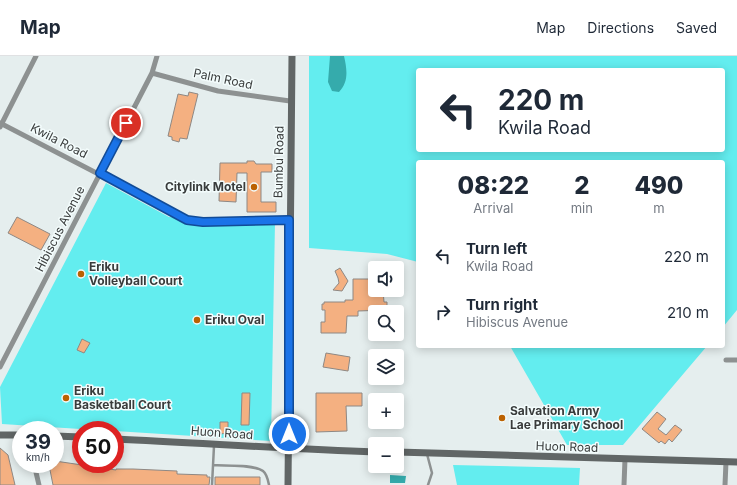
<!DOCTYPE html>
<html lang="en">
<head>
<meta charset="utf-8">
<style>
  :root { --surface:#fff; --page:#f2f2f3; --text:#1f2937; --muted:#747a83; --line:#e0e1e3 }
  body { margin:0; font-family:Inter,sans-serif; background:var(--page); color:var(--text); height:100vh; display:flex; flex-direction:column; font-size:15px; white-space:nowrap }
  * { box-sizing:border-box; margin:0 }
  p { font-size:13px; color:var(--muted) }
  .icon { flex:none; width:22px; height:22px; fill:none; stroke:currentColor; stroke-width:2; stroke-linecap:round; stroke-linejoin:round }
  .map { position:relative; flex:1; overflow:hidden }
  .panel { position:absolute; left:416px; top:104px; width:309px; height:188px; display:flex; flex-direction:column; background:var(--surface); border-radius:4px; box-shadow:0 2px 10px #0003 }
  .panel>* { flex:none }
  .banner { position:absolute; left:416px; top:12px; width:309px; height:84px; border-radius:4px; box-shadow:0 2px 10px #0003; background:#fff; color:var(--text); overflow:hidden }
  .tools { position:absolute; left:368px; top:205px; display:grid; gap:8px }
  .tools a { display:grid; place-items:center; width:36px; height:36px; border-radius:4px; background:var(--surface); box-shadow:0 2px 10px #0003; font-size:20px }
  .speed { position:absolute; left:12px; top:365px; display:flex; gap:8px; font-size:20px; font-weight:700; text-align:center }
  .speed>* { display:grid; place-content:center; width:52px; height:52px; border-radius:50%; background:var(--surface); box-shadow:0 2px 10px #0003; line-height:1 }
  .speed small { font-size:10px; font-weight:400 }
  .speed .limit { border:6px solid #d22; background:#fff; color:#111 }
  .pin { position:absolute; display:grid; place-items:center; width:34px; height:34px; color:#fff; margin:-17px; border:2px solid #fff; border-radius:50%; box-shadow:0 1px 4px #0007 }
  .me { position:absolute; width:44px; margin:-22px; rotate:0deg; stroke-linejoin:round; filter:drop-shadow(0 0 3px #0008) }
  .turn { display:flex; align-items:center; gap:14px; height:84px; padding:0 16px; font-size:18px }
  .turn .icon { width:52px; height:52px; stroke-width:2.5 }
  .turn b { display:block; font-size:28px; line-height:34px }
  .eta { display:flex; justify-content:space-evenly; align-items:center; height:68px; text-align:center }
  .eta b { font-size:24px; font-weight:800; line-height:28px }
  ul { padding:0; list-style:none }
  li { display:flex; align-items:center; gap:12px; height:56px; padding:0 16px }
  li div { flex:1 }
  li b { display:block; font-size:15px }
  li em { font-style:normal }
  header { display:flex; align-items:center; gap:24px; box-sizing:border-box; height:56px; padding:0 20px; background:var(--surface); border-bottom:1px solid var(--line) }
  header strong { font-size:19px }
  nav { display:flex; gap:22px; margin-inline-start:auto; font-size:14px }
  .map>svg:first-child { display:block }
  .green { fill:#63edef; fill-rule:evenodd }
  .water { fill:#35abac }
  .building { fill:#f4b081; stroke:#8e8884 }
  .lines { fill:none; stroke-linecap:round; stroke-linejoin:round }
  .lane { stroke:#8d9191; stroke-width:2.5 }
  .street { stroke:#8d9191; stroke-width:5 }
  .secondary { stroke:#616666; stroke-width:7 }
  .route-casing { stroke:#114b97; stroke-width:10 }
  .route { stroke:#1a73e8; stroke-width:7 }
  .poi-dot { fill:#bb6101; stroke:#f3fcfc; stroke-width:1.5 }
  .labels { text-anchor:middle; stroke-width:3; stroke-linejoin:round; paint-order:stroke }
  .street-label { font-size:12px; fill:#393c3c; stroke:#f3fcfc }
  .poi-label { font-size:12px; font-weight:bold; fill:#393c3c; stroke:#f3fcfc; text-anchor:start }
</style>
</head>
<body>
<header>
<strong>Map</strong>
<nav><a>Map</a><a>Directions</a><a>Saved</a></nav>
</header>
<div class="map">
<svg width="737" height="429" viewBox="0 0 737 429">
  <rect width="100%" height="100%" fill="#e5eeee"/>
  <path class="green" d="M309,0H737V254L723,271V106H418V206L387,198L309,192ZM418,14H723V94H418Z
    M106,127L169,161L275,166L271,385L115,375V374H96L2,368L0,331Z
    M510,290H707L623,389H567Z
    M453,409L580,412L579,429H457Z"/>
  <path class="water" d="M330,0H344C347,13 349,26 339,36L332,35L328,26Z
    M390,419L406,420L405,427H390Z"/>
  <path class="building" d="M189,36L198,38L187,83L180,82L179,86L172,84V81L168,80L178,38L188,40Z
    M247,105H254L256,108H272V116H261V146H276V156H247V117H237L236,146L219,145L220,107H247Z
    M17,161L50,178L41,194L8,177Z
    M340,212L348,225L342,235L333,234L339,227L338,222L335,215Z
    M353,223H375V234H383L384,246H387V254L358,255V260H347L346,277H321V266H325V254H322V248H324V246H345V244H353Z
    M82,283L90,287L84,297L77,294Z
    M326,297L350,301L348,315L323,311Z
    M242,337H250L249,369H241Z
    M316,337H362V350H346L347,375L316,376Z
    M657,356L666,363L658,373L666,379L675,369L682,374L672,386L669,383L665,388L661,385L659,387L642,373Z
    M220,366H228V377L220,378Z
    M0,392L8,399L15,429H0Z
    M55,405L116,414V413H133L177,415V418L207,419V421H210L209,429H53L50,414L54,408H55Z
    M215,421H260V429H215Z"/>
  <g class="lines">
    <path class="lane" d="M427,398L432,417L428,429
      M213,409C224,410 254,408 263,415C267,418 268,424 269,429
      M212,429L214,390"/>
    <path class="street" d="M152,17L218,35L290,45
      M0,67L187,164L203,165L289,164
      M0,71L36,0
      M726,304H737
      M0,311L152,17L157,0
      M34,408L39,429
      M624,429L625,403
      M725,429L726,406"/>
    <path class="secondary" d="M0,379H21
      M55,380L81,381
      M115,383C202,387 288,393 375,396
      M397,396L737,406
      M288,429L292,0"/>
  </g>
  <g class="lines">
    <g class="route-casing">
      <path id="route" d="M126,67L100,117L187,164L203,166L289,164V378"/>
    </g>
    <use href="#route" class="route"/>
  </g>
  <g class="poi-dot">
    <circle cx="254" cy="131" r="4"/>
    <circle cx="81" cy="218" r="4"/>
    <circle cx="197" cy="264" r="4"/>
    <circle cx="66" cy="342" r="4"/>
    <circle cx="502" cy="362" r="4"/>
  </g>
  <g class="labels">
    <g class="street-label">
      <text transform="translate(223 23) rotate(12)" y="4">Palm Road</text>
      <text transform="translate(59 85) rotate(27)" y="4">Kwila Road</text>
      <text transform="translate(279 106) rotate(-89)" y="4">Bumbu Road</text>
      <text transform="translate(60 173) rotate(-63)" y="4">Hibiscus Avenue</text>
      <text transform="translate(222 377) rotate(4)" y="4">Huon Road</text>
      <text transform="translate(567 391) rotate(2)" y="4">Huon Road</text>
    </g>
    <g class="poi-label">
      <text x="246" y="135" text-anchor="end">Citylink Motel</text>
      <text x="89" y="215">Eriku<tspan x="89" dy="14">Volleyball Court</tspan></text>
      <text x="205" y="268">Eriku Oval</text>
      <text x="74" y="339">Eriku<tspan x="74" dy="14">Basketball Court</tspan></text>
      <text x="510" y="359">Salvation Army<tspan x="510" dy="14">Lae Primary School</tspan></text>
    </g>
  </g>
</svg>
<div class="tools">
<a><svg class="icon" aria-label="sound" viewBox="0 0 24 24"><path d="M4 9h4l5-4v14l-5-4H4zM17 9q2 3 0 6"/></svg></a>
<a><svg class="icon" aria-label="search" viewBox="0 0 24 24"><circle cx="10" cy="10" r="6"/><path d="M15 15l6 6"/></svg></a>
<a><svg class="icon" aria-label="layers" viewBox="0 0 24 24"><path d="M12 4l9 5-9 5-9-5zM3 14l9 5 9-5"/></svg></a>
<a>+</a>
<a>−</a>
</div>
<div class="speed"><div>39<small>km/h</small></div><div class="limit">50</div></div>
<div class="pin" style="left:126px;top:67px;background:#d93025"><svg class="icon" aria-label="arrive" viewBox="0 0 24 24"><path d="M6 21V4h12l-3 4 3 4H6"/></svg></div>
<svg class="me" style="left:289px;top:378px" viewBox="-20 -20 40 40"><circle r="17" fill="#1a73e8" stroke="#fff" stroke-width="3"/><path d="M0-11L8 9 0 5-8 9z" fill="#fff"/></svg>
<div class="banner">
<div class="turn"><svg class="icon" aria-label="left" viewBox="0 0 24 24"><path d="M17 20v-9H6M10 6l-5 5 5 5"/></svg><div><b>220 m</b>Kwila Road</div></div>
</div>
<section class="panel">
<div class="eta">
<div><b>08:22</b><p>Arrival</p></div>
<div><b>2</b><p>min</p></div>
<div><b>490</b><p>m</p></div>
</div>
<ul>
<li><svg class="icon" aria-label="left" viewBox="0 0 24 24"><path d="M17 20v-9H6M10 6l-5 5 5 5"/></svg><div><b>Turn left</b><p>Kwila Road</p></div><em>220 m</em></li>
<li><svg class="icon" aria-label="right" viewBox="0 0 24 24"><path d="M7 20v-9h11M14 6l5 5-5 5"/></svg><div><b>Turn right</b><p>Hibiscus Avenue</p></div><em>210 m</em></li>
</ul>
</section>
</div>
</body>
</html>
